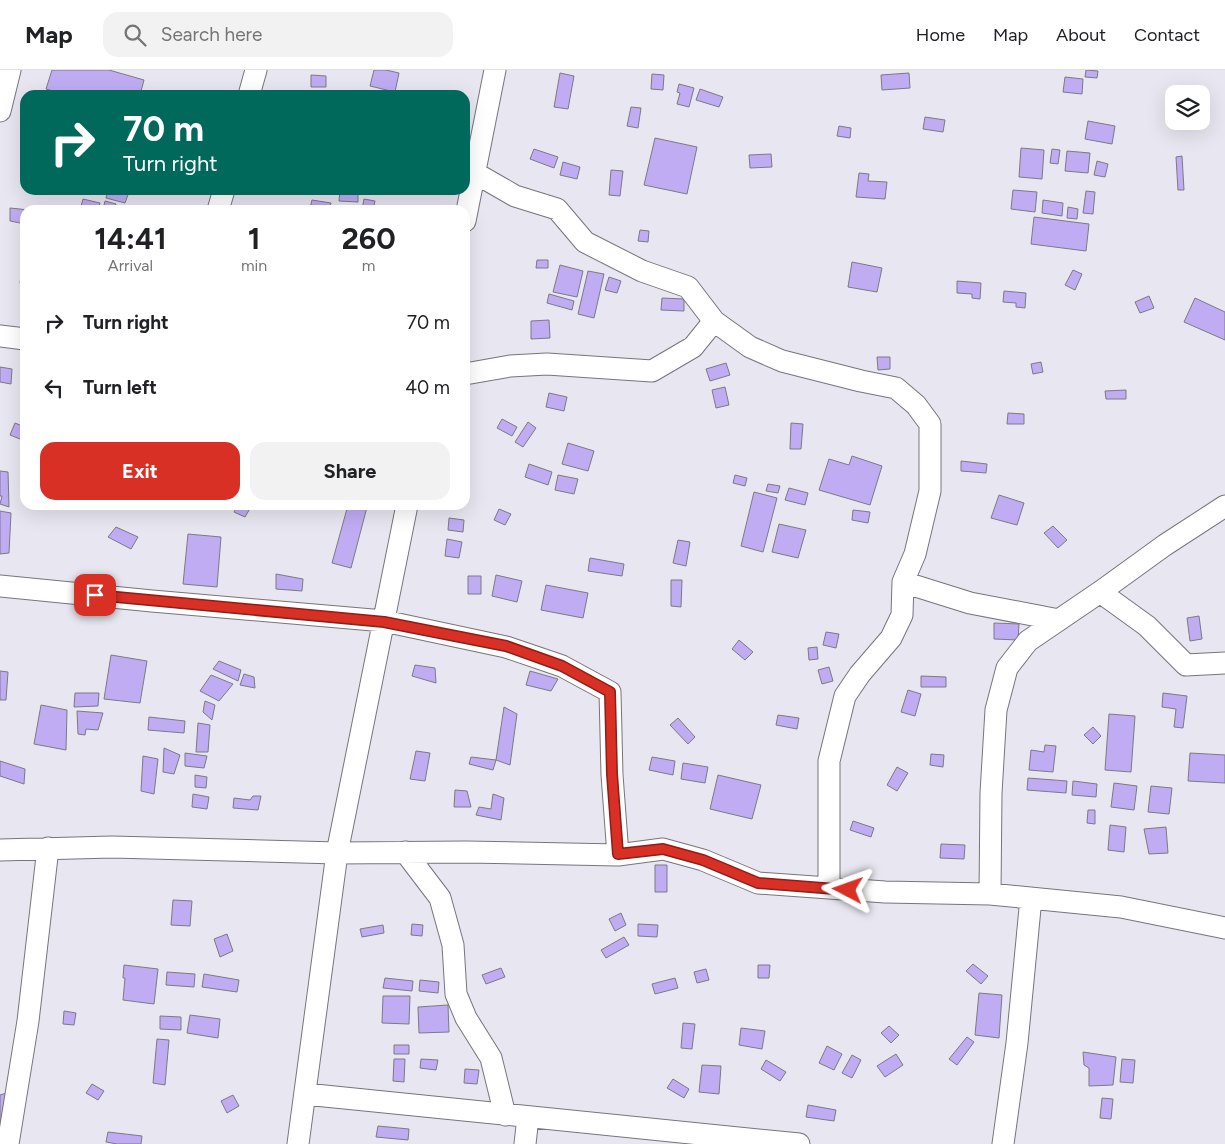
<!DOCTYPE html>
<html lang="en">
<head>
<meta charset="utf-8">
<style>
  :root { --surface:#fff; --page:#f2f2f2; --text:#202124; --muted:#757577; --line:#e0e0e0; --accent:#d93025 }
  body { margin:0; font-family:Figtree,sans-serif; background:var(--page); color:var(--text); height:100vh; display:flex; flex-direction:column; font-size:19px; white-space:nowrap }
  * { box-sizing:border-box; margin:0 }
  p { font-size:16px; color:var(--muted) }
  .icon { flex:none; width:28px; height:28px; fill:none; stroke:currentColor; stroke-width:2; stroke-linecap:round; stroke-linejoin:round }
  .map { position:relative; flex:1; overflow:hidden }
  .sheet { position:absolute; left:20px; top:135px; width:450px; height:305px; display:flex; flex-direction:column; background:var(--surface); border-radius:15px; box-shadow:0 5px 20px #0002 }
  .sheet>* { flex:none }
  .banner { position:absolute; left:20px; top:20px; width:450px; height:105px; border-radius:15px; box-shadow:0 5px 20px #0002; background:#00695c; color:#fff; overflow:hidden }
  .fabs { position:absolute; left:1165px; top:15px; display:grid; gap:10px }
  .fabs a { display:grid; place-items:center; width:45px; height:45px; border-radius:10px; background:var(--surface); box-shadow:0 5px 20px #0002; font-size:25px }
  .pin { position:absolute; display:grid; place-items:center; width:42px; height:42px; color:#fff; margin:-21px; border-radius:10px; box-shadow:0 2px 8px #0006 }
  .me { position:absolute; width:55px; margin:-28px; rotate:274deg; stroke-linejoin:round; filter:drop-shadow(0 0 4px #0008) }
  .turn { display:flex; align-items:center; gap:18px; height:105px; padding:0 20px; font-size:22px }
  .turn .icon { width:65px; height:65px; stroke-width:2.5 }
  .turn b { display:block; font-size:35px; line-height:42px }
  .eta { display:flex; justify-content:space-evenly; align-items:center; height:85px; text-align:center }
  .eta b { font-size:30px; font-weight:700; line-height:35px }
  .primary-button { display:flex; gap:10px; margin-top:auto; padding:10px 20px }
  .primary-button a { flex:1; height:58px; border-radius:15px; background:var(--accent); color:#fff; font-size:20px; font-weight:700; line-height:58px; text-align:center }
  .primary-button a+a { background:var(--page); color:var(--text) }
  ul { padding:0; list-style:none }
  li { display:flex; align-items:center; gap:15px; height:65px; padding:0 20px }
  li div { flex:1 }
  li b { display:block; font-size:19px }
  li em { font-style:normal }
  header { display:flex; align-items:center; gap:30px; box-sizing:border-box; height:70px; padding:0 25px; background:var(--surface); border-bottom:1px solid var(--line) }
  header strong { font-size:24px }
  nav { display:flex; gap:28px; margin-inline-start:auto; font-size:18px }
  .search { width:350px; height:45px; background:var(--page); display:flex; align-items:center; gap:12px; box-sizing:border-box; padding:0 18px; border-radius:15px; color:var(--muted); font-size:19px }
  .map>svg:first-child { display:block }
  .building { fill:#bfacf3; stroke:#7c7a83 }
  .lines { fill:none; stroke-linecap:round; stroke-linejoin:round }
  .minor-casing { stroke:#77747d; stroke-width:23 }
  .minor { stroke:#fff; stroke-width:21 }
  .route-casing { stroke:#8d1f18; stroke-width:12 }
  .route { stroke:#d93025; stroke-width:9 }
</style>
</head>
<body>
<header>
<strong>Map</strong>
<div class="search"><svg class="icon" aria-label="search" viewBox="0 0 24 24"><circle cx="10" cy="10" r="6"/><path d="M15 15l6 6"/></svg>Search here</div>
<nav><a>Home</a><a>Map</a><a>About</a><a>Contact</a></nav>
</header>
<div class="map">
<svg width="1225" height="1074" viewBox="0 0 1225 1074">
  <rect width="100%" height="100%" fill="#e8e6f0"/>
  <path class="building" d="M52,0H109L144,10L140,25H66L46,19Z
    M374,0H386L399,3L395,22L370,16Z
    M1086,0L1098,1L1097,8L1085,7Z
    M560,3L574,6L568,39L554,37Z
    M909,3L910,18L882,20L881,5Z
    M652,4L664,5L663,20L651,19Z
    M311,5L326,6V17H311Z
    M1065,7L1083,9L1082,24L1063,22Z
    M679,14L694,18L689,37L677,34L680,23L677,22Z
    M700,19L723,27L719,37L696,30Z
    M631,37L641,38L638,58L627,56Z
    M925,47L945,50L943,62L923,59Z
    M1088,51L1115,56L1112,74L1085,69Z
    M839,56L851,58L850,68L837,66Z
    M655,68L697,77L687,124L644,115Z
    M1021,78L1044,80L1042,109L1019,107Z
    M534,79L558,87L554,98L530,89Z
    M1052,79L1060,80L1058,94L1050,93Z
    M1067,81L1090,83L1088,103L1065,101Z
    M771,84L772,97L750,98L749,85Z
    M1182,86L1184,120H1178L1176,87Z
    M1097,91L1108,94L1105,107L1094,105Z
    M563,92L580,97L577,109L560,105Z
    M611,100L623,101L620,126L609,125Z
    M859,103L869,104L868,111L887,112L885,129L856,127Z
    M108,120H121L120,121L129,122L125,133L106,128Z
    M340,120H358V132L339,131Z
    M1013,120L1037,122L1035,142L1011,139Z
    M1086,121L1095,122L1093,144L1083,143Z
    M83,129L100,133L98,140H80Z
    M364,129L375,131L373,140H362Z
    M312,130L331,133L329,140H315L310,138Z
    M1043,130L1063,133L1062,146L1042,143Z
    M105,131L116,134L114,140H103Z
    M1068,137L1078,139L1077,149L1067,148Z
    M10,138L29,140H25V154L10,151Z
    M1034,147L1089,154L1086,181L1031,174Z
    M640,160L649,161L648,172L638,171Z
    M24,187L25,188V212L20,213Z
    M537,190H548V198H536Z
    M852,192L882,198L877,222L848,217Z
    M560,195L583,201L577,227L553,222Z
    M1073,200L1082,204L1075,220L1065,215Z
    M588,201L604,204L594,248L578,244Z
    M609,207L621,211L617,223L605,220Z
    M957,211L981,213L980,229L972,228V224L957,223Z
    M1004,221L1026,223L1025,238L1016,237V233L1003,232Z
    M549,224L574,231L572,240L547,233Z
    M1149,226L1154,238L1140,243L1135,232Z
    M662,228L684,229V241L661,240Z
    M1195,228L1225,242V270L1184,252Z
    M549,250L550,268L531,269V251Z
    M877,287H890V299L878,300Z
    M1041,292L1043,302L1033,304L1031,294Z
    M726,293L730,305L710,311L706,299Z
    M0,297L12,299L11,314L0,312Z
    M725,317L729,335L716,338L712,320Z
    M1126,320V329H1106L1105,321Z
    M549,323L567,327L564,341L546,337Z
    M1008,343L1024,344V354H1007Z
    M502,349L517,357L512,366L497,358Z
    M528,352L536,358L523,377L515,372Z
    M15,353L25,357V371L10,365Z
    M791,353L803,354L801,379H790Z
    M568,373L594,381L588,401L562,394Z
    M852,386L882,396L870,435L819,420L829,389L849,395Z
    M961,391L987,394L986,403L961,401Z
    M529,394L552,402L548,415L525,407Z
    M0,401L8,402L9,437L0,434L2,426H0Z
    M558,405L578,409L574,424L555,420Z
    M735,405L747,408L745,416L733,413Z
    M768,414L780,416L778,423L766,421Z
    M789,418L808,423L805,435L785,430Z
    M754,422L777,428L763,482L741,476Z
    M999,425L1024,433L1017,455L991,448Z
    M238,435H252L245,447L234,442Z
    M348,435H361L367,437L351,498L332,493Z
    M499,439L511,444L505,455L494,450Z
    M853,440L870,442L868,453L852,450Z
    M0,441L11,443L9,483L0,484Z
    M449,448L464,450L463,462L448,460Z
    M779,454L806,460L798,488L772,482Z
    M1053,456L1067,470L1058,478L1044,463Z
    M116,457L138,467L131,479L108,467Z
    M188,464L221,467L217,517L183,514Z
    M447,469L462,472L459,488L445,486Z
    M678,470L690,472L686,496L673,493Z
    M590,488L624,494L622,506L588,501Z
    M276,504L303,509L302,521L276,519Z
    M496,505L522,511L517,532L492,526Z
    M468,506H481V524H468Z
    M671,510H682L681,537L671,536Z
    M546,515L588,523L583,548L541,540Z
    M1199,546L1202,569L1190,571L1187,548Z
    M994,553L1019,554L1018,570L994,569Z
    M826,562L839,564L836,578L823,575Z
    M739,570L753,582L745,590L732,579Z
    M817,577L818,589L809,590L808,578Z
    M111,585L147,591L140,633L104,629Z
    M219,591L241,600L238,611L213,599Z
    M415,595L435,598L436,613L412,606Z
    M829,597L833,611L822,614L818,600Z
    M0,601L8,602L6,630H0Z
    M530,601L558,609L551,621L526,615Z
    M244,604L254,607L255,618L240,615Z
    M211,605L233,614L219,631L200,621Z
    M921,606L946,607V617H921Z
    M908,620L921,624L915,646L901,642Z
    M75,623H99L98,636L74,637Z
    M1163,623L1187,626L1183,658L1174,657L1176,639L1162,637Z
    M205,631L215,635L212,650L203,642Z
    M41,635L67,640L66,680L34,674Z
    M504,637L517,644L510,695L496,690Z
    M77,641L103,643L98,660L86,659L85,665L78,664Z
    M1109,644L1135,646L1131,702L1105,700Z
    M778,645L799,648L797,659L776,655Z
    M149,647L185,651L184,663L148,660Z
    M678,648L695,667L688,674L670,655Z
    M198,653L210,655L208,682H196Z
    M1093,657L1101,666L1093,674L1084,665Z
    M1045,675L1056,676L1053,702L1029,700L1031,680L1044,682Z
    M164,678L180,685L174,704L163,702Z
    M416,681L430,683L425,711L410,709Z
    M185,683L207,686L204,698L185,696Z
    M1190,683L1225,685V713L1188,711Z
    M931,684L944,685L943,697L930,695Z
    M143,686L158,689L154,724L141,721Z
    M471,687L496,690L493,700L469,694Z
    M652,687L675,691L673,705L649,700Z
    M0,691L25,699L24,714L0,706Z
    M683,693L708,697L705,713L681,709Z
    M897,697L908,703L897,721L887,715Z
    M195,705L207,707L206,718L195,717Z
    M718,705L761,715L752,749L710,739Z
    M1028,708L1067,711L1066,723L1027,720Z
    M1073,711L1097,714L1096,727L1072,725Z
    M1114,713L1137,716L1134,740L1111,737Z
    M1151,716L1172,718L1169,744L1148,742Z
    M455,720L467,721L471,737H454Z
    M193,724L209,727L207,739L192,737Z
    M493,724L504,728L501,750L476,745L479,737L491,739Z
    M253,726H261L258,740L233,738L234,728L250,730Z
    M1088,740H1095V754L1087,753Z
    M853,751L874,758L871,767L850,760Z
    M1110,755L1126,757L1124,782L1108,780Z
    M1166,757L1168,783L1149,784L1144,759Z
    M941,774L965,775L964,789L940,788Z
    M655,795H667V822H655Z
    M173,830L192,831L190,856L171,855Z
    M621,843L626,855L615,861L609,849Z
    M412,854L423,855L422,866L411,865Z
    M638,854L658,855L657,867L638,866Z
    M383,855L384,863L362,867L360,859Z
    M227,864L233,881L220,887L214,869Z
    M624,867L629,875L606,888L601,880Z
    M973,894L988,906L981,914L966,901Z
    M124,895L158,899L154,934L123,930L125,908H123Z
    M758,895H770L769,908H758Z
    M501,898L505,907L486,914L482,905Z
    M706,899L709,910L697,913L694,902Z
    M167,902L195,904L194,917L166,915Z
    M204,904L239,910L237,922L202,917Z
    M385,908L413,911L412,921L383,918Z
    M675,908L678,918L655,924L652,914Z
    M420,910L439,912L438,923L419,921Z
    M979,923L1002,925L999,968L975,965Z
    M383,926H410L409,954L382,953Z
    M448,935L449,962L419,963L418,937Z
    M64,941L76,943L74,955L63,954Z
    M190,945L220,949L218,968L187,963Z
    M160,946L181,947V960L160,959Z
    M683,953L695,954L692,979L681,978Z
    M889,956L899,965L891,973L881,963Z
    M741,958L765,961L762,979L739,975Z
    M967,967L974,972L957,995L949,989Z
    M157,969L169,970L165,1015L153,1013Z
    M394,975H409V984H394Z
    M827,976L842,984L834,1000L819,993Z
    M1083,982L1116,987L1113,1015L1089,1016V998L1084,995Z
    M896,984L903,995L885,1007L877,996Z
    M852,985L861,990L852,1008L842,1003Z
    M394,989H405L404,1012L393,1011Z
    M421,989L438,990L436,1000L420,998Z
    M1122,989L1135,990L1133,1013L1120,1012Z
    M766,990L786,1002L780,1011L761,999Z
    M702,995L721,996L719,1024L699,1022Z
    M465,999L479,1000L477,1014L464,1013Z
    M673,1009L689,1019L684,1028L667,1018Z
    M92,1014L104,1021L98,1030L86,1023Z
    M10,1022L7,1050H0V1025Z
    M233,1025L239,1036L227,1043L221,1031Z
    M1102,1028L1113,1029L1111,1049L1100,1048Z
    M808,1035L836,1040L834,1051L806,1047Z
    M378,1056L409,1059L408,1070L376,1067Z
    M108,1062L142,1066L141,1074H117L106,1072Z"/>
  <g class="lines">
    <g class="minor-casing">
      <path id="minor" d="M249,25L256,0
        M0,41L10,0
        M475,103L515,126L557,139L585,172L642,201L688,217L714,251L750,277L782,291L861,311L896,318L916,335L930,354V421L915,484L903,512L902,545L891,568L860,604L845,626L829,691V818
        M218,140L224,120
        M465,151L495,0
        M0,266L25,269
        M465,304L510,296L547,294L652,301L693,277L714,251
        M903,512L970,533L1059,550
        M0,516L152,531L384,551L506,577L562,596L610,622L612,705L618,785
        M1100,522L1147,556L1186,595L1225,593
        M0,780L112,777L337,783L466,782L618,785L663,779L703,790L758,813L885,822L990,824L1121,837L1225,858
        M405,782L440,828L453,875L456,924L466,948L491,988L505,1045
        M990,824L991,723L996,640L1007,598L1028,571L1100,522L1165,475L1225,436
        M305,1024L799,1074
        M8,1074L28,951L48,778
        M298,1074L337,783L407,435
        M525,1074L528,1047
        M1003,1074L1017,973L1031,828"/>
    </g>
    <use href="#minor" class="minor"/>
  </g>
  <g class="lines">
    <g class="route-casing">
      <path id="route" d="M95,525L384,552L506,576L562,596L610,622L612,704L618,784L663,779L703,790L758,813L848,820"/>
    </g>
    <use href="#route" class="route"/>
  </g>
</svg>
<div class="fabs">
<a><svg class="icon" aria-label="layers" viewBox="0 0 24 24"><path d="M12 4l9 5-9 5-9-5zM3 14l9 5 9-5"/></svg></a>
</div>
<div class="pin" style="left:95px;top:525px;background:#d93025"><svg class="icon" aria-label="arrive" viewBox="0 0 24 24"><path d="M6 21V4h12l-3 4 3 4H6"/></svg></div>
<svg class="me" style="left:848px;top:820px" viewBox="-20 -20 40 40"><path d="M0-17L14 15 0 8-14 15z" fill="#d93025" stroke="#fff" stroke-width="4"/></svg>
<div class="banner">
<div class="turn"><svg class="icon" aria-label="right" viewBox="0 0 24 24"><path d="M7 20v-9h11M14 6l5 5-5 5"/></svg><div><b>70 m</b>Turn right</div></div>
</div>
<section class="sheet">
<div class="eta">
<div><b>14:41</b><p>Arrival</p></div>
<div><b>1</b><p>min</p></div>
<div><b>260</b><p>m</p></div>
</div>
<ul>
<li><svg class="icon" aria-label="right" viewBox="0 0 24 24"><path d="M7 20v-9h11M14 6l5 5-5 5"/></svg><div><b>Turn right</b></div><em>70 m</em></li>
<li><svg class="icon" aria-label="left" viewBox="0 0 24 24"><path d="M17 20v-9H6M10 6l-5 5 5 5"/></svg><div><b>Turn left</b></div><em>40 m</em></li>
</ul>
<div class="primary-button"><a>Exit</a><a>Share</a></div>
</section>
</div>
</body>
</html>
